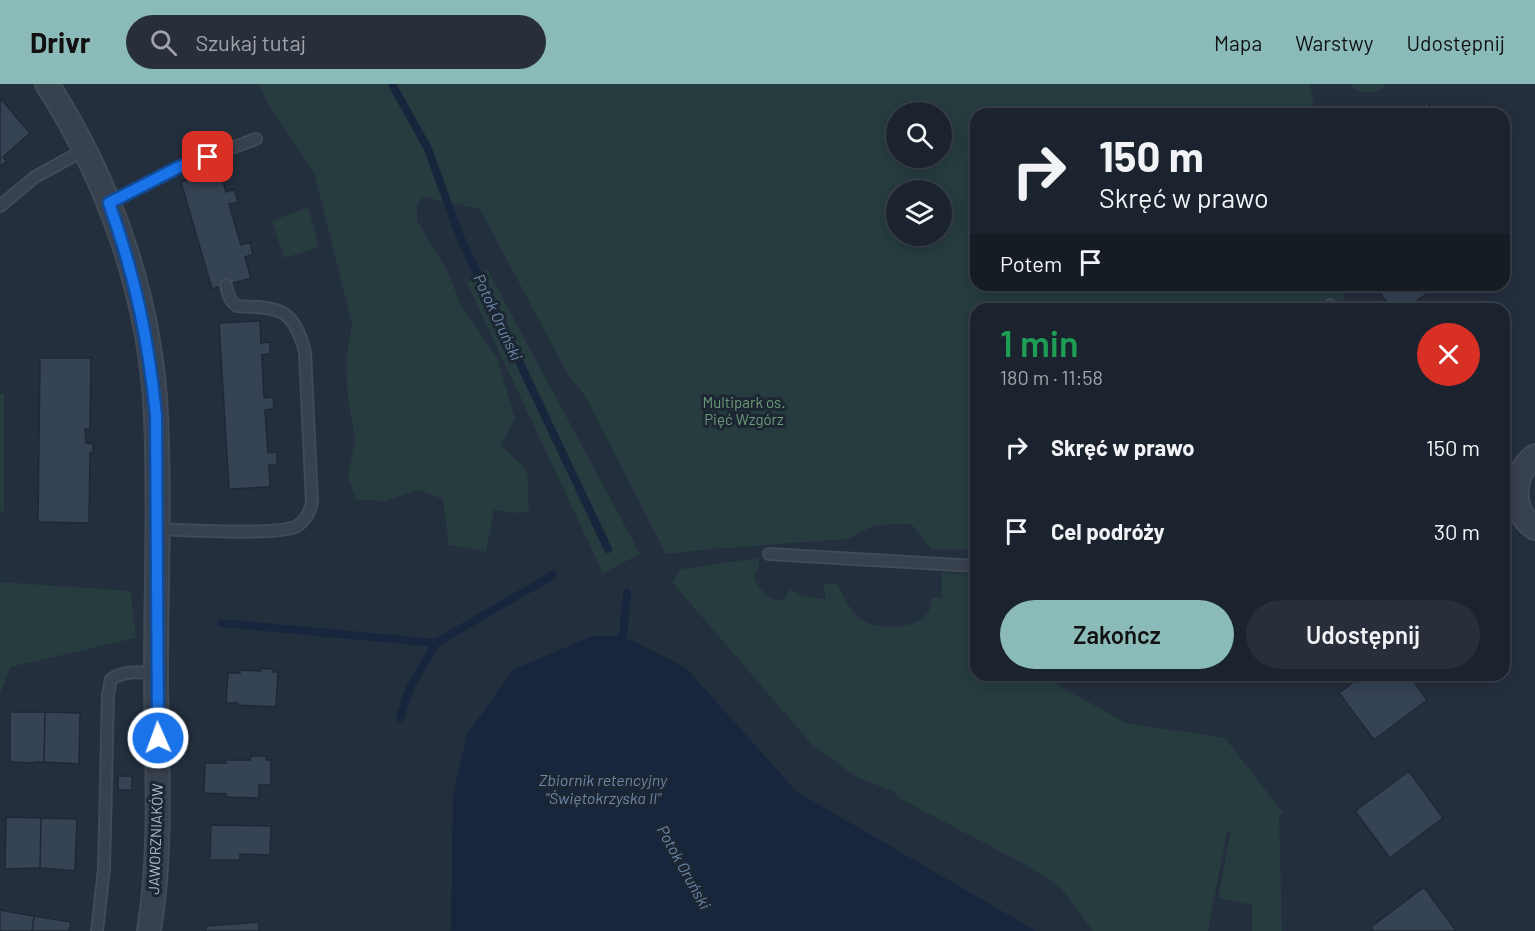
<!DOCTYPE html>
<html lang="pl">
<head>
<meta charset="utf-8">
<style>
  :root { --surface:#1b232e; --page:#282f3a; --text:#f1f3f6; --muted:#a0a4aa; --line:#39404a; --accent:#8bbbb9 }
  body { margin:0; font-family:Barlow,sans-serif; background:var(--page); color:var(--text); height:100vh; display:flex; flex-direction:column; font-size:22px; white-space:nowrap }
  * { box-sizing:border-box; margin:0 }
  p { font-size:20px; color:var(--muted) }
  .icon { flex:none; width:33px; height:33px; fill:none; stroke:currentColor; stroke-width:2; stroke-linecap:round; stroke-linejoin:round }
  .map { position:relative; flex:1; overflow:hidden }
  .details { position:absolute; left:970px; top:219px; width:540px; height:378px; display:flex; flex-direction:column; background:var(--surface); border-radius:18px; box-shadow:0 3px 15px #0003,0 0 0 2px var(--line) }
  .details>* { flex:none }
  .guide { position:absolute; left:970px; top:24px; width:540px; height:183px; border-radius:18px; box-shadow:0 3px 15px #0003,0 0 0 2px var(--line); background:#1b232e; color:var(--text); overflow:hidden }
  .tools { position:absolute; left:886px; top:18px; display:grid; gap:12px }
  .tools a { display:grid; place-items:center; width:66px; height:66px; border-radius:50%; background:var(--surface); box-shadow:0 3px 15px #0003,0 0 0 2px var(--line); font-size:30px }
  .pin { position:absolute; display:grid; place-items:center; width:51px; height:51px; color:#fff; margin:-26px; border-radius:12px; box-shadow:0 3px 9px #0006 }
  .me { position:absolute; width:66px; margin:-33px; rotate:358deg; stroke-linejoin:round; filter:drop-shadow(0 0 4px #0008) }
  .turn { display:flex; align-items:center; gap:21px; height:126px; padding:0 30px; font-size:27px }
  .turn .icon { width:78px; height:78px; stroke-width:2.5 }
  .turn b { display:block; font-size:42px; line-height:51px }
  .then { display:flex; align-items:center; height:57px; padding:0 30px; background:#0003; gap:12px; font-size:22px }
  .round { display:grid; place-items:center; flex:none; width:63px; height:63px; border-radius:32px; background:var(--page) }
  .summary { display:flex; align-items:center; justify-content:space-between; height:102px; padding:0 30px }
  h1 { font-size:36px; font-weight:600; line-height:45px; color:#1e9e55 }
  .primary-button { display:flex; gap:12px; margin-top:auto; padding:12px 30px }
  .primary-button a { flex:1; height:69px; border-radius:36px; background:var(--accent); color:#111; font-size:24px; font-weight:600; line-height:69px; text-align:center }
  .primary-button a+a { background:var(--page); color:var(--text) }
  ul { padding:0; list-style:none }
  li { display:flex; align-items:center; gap:18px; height:84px; padding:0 30px }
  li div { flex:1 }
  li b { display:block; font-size:22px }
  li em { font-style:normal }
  header { display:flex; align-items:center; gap:36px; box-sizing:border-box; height:84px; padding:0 30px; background:var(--accent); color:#111 }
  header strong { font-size:28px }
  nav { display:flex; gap:33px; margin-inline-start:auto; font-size:21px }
  .search { width:420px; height:54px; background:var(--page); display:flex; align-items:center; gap:15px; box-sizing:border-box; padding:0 21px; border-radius:33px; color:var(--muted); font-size:22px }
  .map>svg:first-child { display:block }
  .green { fill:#263c3f; fill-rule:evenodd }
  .water { fill:#17263c }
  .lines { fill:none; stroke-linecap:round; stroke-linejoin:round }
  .stream { stroke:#17263c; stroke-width:8 }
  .building { fill:#364354; stroke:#1f2835; stroke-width:1.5 }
  .lane-casing { stroke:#414a57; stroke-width:14 }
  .street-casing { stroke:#414a57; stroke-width:26 }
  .lane { stroke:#38414e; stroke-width:10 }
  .street { stroke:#38414e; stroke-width:22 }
  .route-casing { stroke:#114b97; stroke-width:15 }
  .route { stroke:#1a73e8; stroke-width:10 }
  .labels { text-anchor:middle; stroke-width:6; stroke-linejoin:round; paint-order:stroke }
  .park-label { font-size:15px; fill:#6b9a76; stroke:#1d2633 }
  .street-label { font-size:15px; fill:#b4bcc9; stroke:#1d2633 }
  .water-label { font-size:16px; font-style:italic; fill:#6d86a8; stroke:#1d2633 }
</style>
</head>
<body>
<header>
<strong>Drivr</strong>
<div class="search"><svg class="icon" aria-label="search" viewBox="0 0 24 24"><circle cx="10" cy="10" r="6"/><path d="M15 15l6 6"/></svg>Szukaj tutaj</div>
<nav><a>Mapa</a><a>Warstwy</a><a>Udostępnij</a></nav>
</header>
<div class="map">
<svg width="1535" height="847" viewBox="0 0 1535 847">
  <rect width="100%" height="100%" fill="#242f3e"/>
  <path class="green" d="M258,0H1310L1315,30H976V201H1341L1345,225H976V466L932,465L911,440L875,441L848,455L712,465L666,470L584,310L568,291L480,125L423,113L417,120V137L448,188L461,221L497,274L515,334L501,362L527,386L529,427L517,429L494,426L486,468L449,461L443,415L418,406L385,417L356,416L348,392L355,354L348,315L346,275L352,239L315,91L272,26ZM897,28H942V74H897ZM897,106H942V152H897Z
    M1350,0H1386C1375,12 1361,12 1350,0Z
    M308,123L319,163L284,174L272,137Z
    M487,185L640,470L603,489L467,199Z
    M0,310H4V427H0Z
    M758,474L759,484L754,493C756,503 767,513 776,517L785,514L789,505L802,511L826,516L823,500H837C843,511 849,526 860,535C878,549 935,546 931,514H942V489L976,490V591H1068L1058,601L1126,639L1225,654L1284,730L1279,732L1282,847H1252V821L1218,814L1231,747L1227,748L1208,847H1093L1061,804L1026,781L899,714L895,708L857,693L813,662L672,498L681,485Z
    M0,498L131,507L136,554L10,583L0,610Z"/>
  <path class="water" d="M593,552H623L686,584L797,708L1036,847H451L453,711L467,650L514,585Z"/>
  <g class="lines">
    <path class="stream" d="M392,0L428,65L460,153L608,465
      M222,539L436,559
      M622,562L627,509
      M400,634L410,603L436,559L553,491"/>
  </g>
  <path class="building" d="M0,14L30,49L3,73L7,77L0,83Z
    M1427,19L1436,30H1412Z
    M220,87L226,108L234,105L238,118L229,120L241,161L250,158L253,170L245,173L251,194L212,205L181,98Z
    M1374,201H1438L1406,225H1392Z
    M260,237L261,259L270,258V270L262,271L264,314L273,313L274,325L265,326L268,369L277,368V381H269L270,403L229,405L219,239Z
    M40,274H91L90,345H85L86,359L93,360V369H90L89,439L38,438Z
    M261,584L273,585V588H278L276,623L238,621V619H226L228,589H240V586L261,587Z
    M1363,591H1409L1427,616L1374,656L1339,609Z
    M10,628H45L44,678H35V679L10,678Z
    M45,628L80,629L79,680L44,678Z
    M251,672H267L266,676H271V701H259V714L226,713V710L204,709L205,679H226V676H250Z
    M1409,687L1443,734L1390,774L1355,727Z
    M118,692H132V706H118Z
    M6,733L41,734L40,784L5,785Z
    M41,734L77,735L75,787L40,784Z
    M211,741L271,742L270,771L240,770V776H210Z
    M1424,803L1456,847H1373L1371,843Z
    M0,826L34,832L32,847H0Z
    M34,832L71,838L69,847H32Z
    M259,838V847H206V842Z"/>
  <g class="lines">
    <g class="lane-casing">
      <path id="lane" d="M109,119L179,83L256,55
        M0,122L35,93L84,66
        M1330,221L1331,225
        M158,445C183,446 278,452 297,442C306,436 309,429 312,419L305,268C293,223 280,224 237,222C229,217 228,209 226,201
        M769,470L976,482
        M97,847L104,785L108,611L111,595C126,586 139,588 156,590"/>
    </g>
    <g class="street-casing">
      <path id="street" d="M47,0C110,98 151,215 156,332C160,418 156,504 156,590C156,675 163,762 149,847
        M1535,372C1512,389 1509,427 1535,444"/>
    </g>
    <use href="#lane" class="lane"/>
    <use href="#street" class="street"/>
  </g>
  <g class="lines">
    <g class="route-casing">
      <path id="route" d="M158,654L156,331C148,253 135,192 109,119L179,83L208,73"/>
    </g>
    <use href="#route" class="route"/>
  </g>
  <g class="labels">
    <g class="park-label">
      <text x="744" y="324">Multipark os.<tspan x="744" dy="17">Pięć Wzgórz</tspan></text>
    </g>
    <g class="street-label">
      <text transform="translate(156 755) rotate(-88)" y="5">JAWORZNIAKÓW</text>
    </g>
    <g class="water-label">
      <text transform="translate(498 233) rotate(65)" y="6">Potok Oruński</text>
      <text x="603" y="702">Zbiornik retencyjny<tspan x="603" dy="18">"Świętokrzyska II"</tspan></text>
      <text transform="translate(684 783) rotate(61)" y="6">Potok Oruński</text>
    </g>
  </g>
</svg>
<div class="tools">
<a><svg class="icon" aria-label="search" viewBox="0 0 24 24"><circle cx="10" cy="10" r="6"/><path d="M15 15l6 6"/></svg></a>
<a><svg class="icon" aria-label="layers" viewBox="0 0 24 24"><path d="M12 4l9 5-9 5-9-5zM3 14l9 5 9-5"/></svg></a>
</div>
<div class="pin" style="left:208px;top:73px;background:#d93025"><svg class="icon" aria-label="arrive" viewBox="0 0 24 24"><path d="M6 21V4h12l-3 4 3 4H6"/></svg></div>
<svg class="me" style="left:158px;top:654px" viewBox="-20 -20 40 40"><circle r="17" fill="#1a73e8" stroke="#fff" stroke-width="3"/><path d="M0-11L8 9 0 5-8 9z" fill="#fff"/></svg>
<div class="guide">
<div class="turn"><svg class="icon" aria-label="right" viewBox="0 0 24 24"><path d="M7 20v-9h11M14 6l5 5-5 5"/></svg><div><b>150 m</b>Skręć w prawo</div></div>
<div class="then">Potem<svg class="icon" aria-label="arrive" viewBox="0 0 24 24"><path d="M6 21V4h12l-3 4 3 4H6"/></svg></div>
</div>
<section class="details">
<div class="summary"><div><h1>1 min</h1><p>180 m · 11:58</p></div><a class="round" style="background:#d93025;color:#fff"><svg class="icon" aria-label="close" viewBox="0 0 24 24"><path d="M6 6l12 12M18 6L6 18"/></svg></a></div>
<ul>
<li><svg class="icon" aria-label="right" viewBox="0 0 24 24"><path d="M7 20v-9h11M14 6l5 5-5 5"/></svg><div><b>Skręć w prawo</b></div><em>150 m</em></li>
<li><svg class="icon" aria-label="arrive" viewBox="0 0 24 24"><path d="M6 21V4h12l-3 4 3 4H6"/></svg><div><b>Cel podróży</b></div><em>30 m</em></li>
</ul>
<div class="primary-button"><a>Zakończ</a><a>Udostępnij</a></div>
</section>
</div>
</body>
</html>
